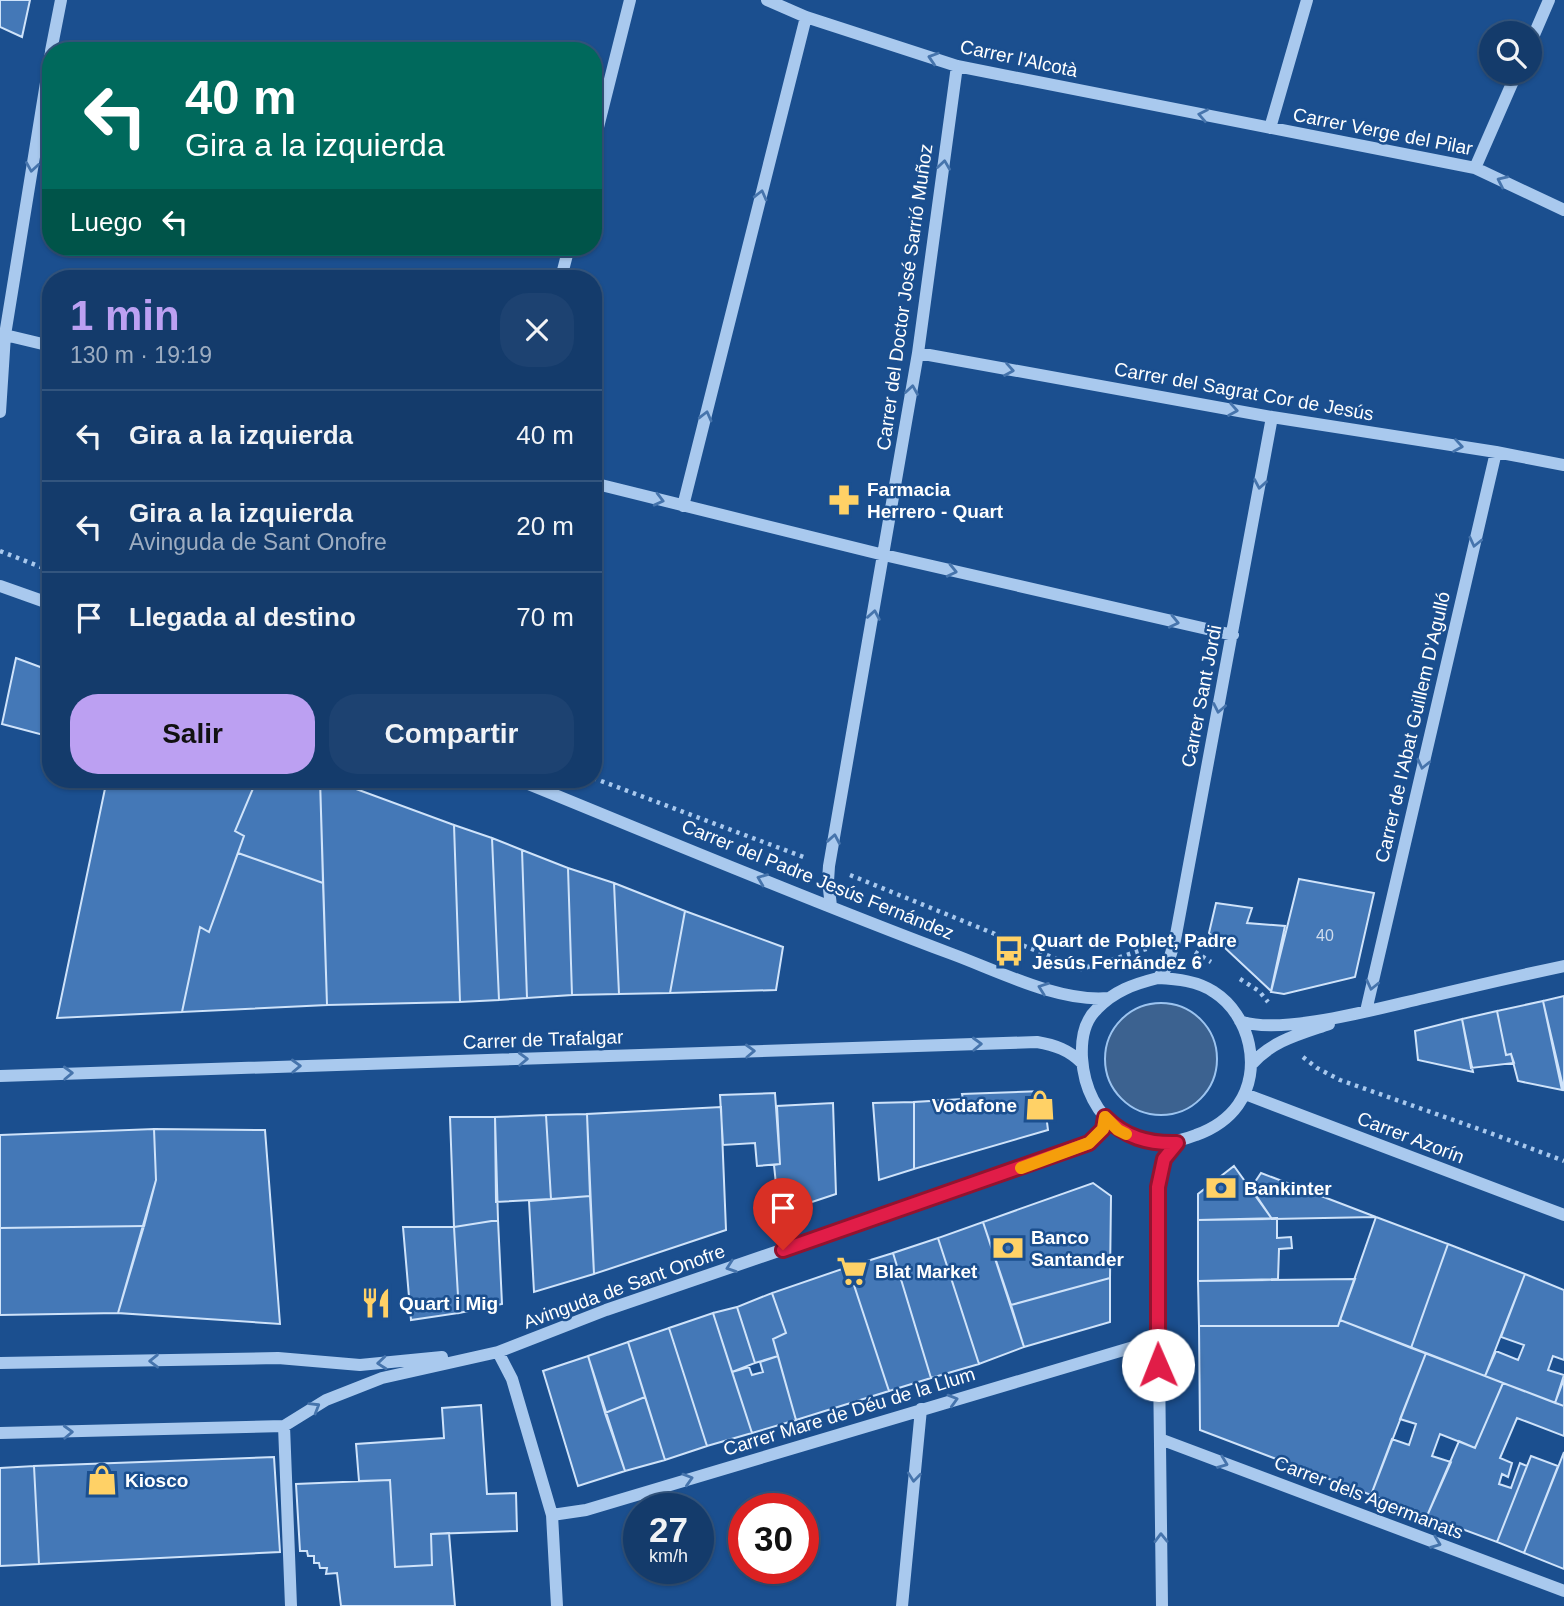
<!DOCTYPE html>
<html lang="es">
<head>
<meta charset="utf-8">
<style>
  :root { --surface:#143b6b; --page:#1d4271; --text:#f1f3f6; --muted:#9dadc1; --line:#33557e; --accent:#bca0f2 }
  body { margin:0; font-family:Helvetica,sans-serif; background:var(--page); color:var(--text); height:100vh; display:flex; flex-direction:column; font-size:26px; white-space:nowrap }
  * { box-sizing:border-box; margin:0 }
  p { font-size:23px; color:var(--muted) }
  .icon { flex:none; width:38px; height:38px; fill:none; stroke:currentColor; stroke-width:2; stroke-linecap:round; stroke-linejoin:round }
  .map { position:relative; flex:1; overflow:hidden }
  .panel { position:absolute; left:42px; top:270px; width:560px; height:518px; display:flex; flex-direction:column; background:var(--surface); border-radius:28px; box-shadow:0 2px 5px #0004,0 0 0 2px var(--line) }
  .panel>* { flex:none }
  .top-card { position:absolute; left:42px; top:42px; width:560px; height:214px; border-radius:28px; box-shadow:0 2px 5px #0004,0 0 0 2px var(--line); background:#00695c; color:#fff; overflow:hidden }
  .tools { position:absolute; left:1479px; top:21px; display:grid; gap:14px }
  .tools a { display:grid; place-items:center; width:63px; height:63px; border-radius:50%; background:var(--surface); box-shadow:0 2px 5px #0004,0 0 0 2px var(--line); font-size:35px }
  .speed { position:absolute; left:623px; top:1493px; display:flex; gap:14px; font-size:35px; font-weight:700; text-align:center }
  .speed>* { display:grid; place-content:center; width:91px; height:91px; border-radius:50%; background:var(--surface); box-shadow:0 2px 5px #0004,0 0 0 2px var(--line); line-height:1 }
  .speed small { font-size:18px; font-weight:400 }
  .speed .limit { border:10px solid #d22; background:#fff; color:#111 }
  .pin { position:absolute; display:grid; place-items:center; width:60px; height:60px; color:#fff; margin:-72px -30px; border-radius:50% 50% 50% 0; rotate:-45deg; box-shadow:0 0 7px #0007 }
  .pin .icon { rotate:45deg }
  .me { position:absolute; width:77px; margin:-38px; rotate:359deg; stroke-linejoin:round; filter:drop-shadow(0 0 5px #0008) }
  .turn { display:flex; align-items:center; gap:24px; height:147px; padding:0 28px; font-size:32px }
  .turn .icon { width:91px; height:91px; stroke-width:2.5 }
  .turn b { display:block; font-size:49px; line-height:60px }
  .then { display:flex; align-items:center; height:66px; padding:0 28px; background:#0003; gap:14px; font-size:26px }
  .round { display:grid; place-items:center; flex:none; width:74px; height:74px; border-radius:28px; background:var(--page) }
  .headline { display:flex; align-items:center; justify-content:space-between; height:119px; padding:0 28px }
  h1 { font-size:42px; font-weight:700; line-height:52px; color:var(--accent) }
  .cta { display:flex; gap:14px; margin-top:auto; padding:14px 28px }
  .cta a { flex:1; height:80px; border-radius:28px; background:var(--accent); color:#111; font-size:28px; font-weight:700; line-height:80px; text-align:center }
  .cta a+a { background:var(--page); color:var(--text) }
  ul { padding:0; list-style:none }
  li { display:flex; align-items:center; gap:21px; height:91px; padding:0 28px; border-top:2px solid var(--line) }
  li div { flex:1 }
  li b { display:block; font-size:26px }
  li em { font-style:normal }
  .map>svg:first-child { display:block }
  .water { fill:#3c6290; stroke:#9cc4f0; stroke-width:2 }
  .building { fill:#4478b7; stroke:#cfe3fa; stroke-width:2 }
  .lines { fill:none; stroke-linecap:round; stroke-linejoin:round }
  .path { stroke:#a9c9ee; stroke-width:4.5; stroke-dasharray:3.5 5; stroke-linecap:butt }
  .minor { stroke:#a9c9ee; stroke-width:12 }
  .oneway { stroke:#4674ac }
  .route-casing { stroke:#92132f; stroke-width:18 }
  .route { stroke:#e11d48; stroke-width:12 }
  .slow { stroke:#f59e0b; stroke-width:12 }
  .labels { text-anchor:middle; stroke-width:5; stroke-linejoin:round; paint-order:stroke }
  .number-label { font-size:16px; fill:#d0dded }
  .street-label { font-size:19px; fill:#fff; stroke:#1b4f8f }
  .poi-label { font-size:19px; font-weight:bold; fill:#fff; stroke:#1b4f8f; text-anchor:start }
</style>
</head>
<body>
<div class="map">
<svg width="1564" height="1606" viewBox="0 0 1564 1606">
  <rect width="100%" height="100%" fill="#1b4f8f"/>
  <path class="water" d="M1105 1059a56 56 0 1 1 112 0a56 56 0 1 1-112 0Z"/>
  <path class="building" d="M0,0H30L22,37L0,27Z
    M16,658L51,671V737L2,724Z
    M107,779H257L235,831L244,836L209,932L200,927L182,1012L57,1018Z
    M257,779H320L323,883L238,853L244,836L235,831Z
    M320,779H329L454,825L460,1002L327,1005Z
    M454,825L492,838L499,1000L460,1002Z
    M492,838L522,850L527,998L499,1000Z
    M522,850L568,868L572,995L527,998Z
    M238,853L323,883L327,1005L182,1012L200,927L209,932Z
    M568,868L614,883L619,994L572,995Z
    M1299,879L1374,893L1355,977L1284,994L1271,992Z
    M614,883L685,911L670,993L619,994Z
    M1216,903L1252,908L1247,923L1285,926L1271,991L1209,933Z
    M685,911L783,947L776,990L670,993Z
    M1564,996V1091L1543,1001Z
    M1543,1001L1562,1090L1518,1081L1511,1054L1506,1055L1497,1011Z
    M1497,1011L1506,1055L1511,1054L1514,1063L1471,1068L1462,1019Z
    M1462,1019L1473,1072L1418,1060L1415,1031Z
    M1043,1091L1048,1130L914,1169V1102L963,1099L962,1094Z
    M775,1093L780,1164L757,1166L755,1143L723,1145L720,1095Z
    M914,1102V1169L879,1180L873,1103Z
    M833,1103L836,1194L779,1213L774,1165L780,1164L777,1106Z
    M721,1107L726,1230L594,1274L587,1114Z
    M587,1114L590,1196L551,1199L546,1115Z
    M546,1115L551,1199L496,1202L495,1117Z
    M450,1117H495L498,1220L454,1227Z
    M154,1129L265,1130L280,1324L118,1313L156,1180Z
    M154,1129L156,1180L144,1226L0,1228V1135Z
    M1234,1166L1272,1219L1198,1220V1194Z
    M1261,1173L1376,1217L1272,1219L1251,1188Z
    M1093,1183L1111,1196L1110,1278L1011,1305L983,1222Z
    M590,1196L594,1274L534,1292L529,1201Z
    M1376,1217L1448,1244L1411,1348L1340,1320Z
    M1277,1218V1238L1291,1237L1292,1248L1279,1249L1278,1279L1198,1281V1220Z
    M498,1220L502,1304L459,1313L454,1227Z
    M983,1222L1024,1347L979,1364L938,1238Z
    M144,1226L118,1313L0,1315V1228Z
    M403,1227H454L459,1313L411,1320Z
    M938,1238L979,1364L931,1378L893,1253Z
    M1448,1244L1525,1274L1485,1376L1411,1348Z
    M893,1253L931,1378L889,1391L848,1267Z
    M848,1267L889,1391L796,1420L773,1339L786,1333L772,1293Z
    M1525,1274L1564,1290V1360L1553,1356L1548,1370L1564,1375L1555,1403L1485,1376L1496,1351L1518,1360L1524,1345L1501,1337Z
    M1110,1278V1322L1024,1347L1011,1305Z
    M1355,1279L1338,1326H1199L1198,1281Z
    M772,1293L786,1333L773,1339L778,1356L755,1363L737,1307Z
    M737,1307L755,1363L732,1372L713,1313Z
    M713,1313L752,1433L707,1446L669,1328Z
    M1340,1320L1426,1353L1371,1495L1200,1430L1199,1326H1338Z
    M669,1328L707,1446L665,1460L628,1342Z
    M628,1342L645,1397L605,1413L588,1356Z
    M1426,1353L1503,1383L1475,1448L1440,1434L1432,1456L1451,1462L1427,1516L1371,1495L1392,1439L1409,1445L1416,1424L1400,1419Z
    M588,1356L625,1471L578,1486L543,1371Z
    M778,1356L796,1420L752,1433L732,1372L749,1367L752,1375L763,1372L760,1362Z
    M1564,1379V1406L1555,1403Z
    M1503,1383L1564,1406V1436L1517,1418L1500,1458L1512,1463L1508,1477L1502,1474L1499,1484L1511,1488L1520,1463L1527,1466L1497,1542L1427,1516L1459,1441L1475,1448Z
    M645,1397L665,1460L625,1471L605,1413Z
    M481,1405L487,1494L516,1493L517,1531L431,1534L432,1565L395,1567L390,1480L359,1481L356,1444L444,1438L442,1408Z
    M1564,1452V1569L1524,1553Z
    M1531,1456L1558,1466L1524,1553L1497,1542Z
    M274,1457L280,1552L39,1564L34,1466Z
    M34,1466L39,1564L0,1566V1468Z
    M390,1480L395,1567L432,1565L431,1534L449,1533L455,1606H341L337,1573L326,1574L327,1568H320L319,1563H314V1556H308L307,1551H300L296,1484Z"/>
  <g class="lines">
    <path class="path" d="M0,551L51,571
      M593,778L806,858
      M850,875L1081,969L1149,948
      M1195,952L1211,962
      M1240,979L1259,991L1268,1002
      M1303,1057L1317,1068L1340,1080L1490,1133L1564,1161"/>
    <path class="minor" d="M767,0L806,17L957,66L1475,168L1564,210
      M1530,44L1549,0
      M51,51L61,0
      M1270,128L1307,0
      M593,147L630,0
      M1475,168L1517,72
      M561,278L569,247
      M5,335L51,346
      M918,353L1272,417L1496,452L1564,465
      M0,412L5,335L51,52
      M593,483L884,555L1233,635
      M683,506L806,17
      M0,586L51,604
      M516,779C661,838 805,899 952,954C998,971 1060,1003 1109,998
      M831,906L828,881L829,866L918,353L957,66
      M1158,978L1167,967L1175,940L1272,417
      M1158,978C1177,979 1198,981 1214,992C1250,1015 1263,1070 1238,1105C1228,1119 1213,1129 1196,1135C1136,1159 1086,1120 1082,1058C1081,1040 1083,1022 1097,1009C1114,991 1134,984 1158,978Z
      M1366,1011L1496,452
      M1240,1021C1280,1036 1380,1008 1424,998C1470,987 1517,976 1564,966
      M1251,1065C1271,1041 1300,1034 1329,1024
      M0,1076L1037,1042C1055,1045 1069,1050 1082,1063
      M1245,1094L1564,1215
      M498,1352L512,1379L552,1515L557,1606
      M0,1363L278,1358L360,1365L442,1357
      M284,1426L291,1606
      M0,1433L284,1426L326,1400L382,1378L498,1352L606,1310L1062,1154C1084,1145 1102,1143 1105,1117
      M1160,1439L1564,1591
      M552,1515L586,1510L1157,1340
      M902,1606L921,1409
      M1162,1606L1157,1203C1158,1180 1159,1160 1177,1143"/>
  </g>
  <defs><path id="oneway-chevron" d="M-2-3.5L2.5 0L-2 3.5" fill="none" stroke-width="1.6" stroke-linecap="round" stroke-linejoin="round" transform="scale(1.75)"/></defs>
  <g class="oneway">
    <use href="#oneway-chevron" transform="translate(933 58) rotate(-162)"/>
    <use href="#oneway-chevron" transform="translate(1203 115) rotate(-169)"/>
    <use href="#oneway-chevron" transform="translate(944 165) rotate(-82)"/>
    <use href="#oneway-chevron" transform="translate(32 167) rotate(99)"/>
    <use href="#oneway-chevron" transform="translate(1502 181) rotate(-155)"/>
    <use href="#oneway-chevron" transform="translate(761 195) rotate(-76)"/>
    <use href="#oneway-chevron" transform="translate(1009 370) rotate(10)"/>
    <use href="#oneway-chevron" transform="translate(912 390) rotate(-81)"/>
    <use href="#oneway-chevron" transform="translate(1233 410) rotate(10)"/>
    <use href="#oneway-chevron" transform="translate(706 416) rotate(-76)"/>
    <use href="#oneway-chevron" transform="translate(1458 446) rotate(9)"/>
    <use href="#oneway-chevron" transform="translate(1260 484) rotate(100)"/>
    <use href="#oneway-chevron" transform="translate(659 500) rotate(14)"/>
    <use href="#oneway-chevron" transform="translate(1475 542) rotate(103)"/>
    <use href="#oneway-chevron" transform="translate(952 571) rotate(13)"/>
    <use href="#oneway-chevron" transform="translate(874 615) rotate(-80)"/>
    <use href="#oneway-chevron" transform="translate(1174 622) rotate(13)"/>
    <use href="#oneway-chevron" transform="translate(1219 708) rotate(101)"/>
    <use href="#oneway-chevron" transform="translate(1423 764) rotate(103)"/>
    <use href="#oneway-chevron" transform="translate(834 839) rotate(-80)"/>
    <use href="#oneway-chevron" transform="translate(762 879) rotate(-158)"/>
    <use href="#oneway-chevron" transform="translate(1372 985) rotate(103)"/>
    <use href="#oneway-chevron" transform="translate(1043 988) rotate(-160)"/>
    <use href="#oneway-chevron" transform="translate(977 1044) rotate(-2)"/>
    <use href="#oneway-chevron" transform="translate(750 1051) rotate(-2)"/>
    <use href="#oneway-chevron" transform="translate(523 1059) rotate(-2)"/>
    <use href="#oneway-chevron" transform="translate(296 1066) rotate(-2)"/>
    <use href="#oneway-chevron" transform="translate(68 1073) rotate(-2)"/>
    <use href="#oneway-chevron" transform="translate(731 1267) rotate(161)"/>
    <use href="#oneway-chevron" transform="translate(154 1361) rotate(179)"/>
    <use href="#oneway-chevron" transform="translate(382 1363) rotate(175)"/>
    <use href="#oneway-chevron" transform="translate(953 1400) rotate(-16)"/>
    <use href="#oneway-chevron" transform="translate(315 1407) rotate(-31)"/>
    <use href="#oneway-chevron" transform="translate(68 1432) rotate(-2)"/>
    <use href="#oneway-chevron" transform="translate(1223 1463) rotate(21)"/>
    <use href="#oneway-chevron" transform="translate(914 1477) rotate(96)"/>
    <use href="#oneway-chevron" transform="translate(688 1479) rotate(-17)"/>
    <use href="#oneway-chevron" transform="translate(1161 1538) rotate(-91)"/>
    <use href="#oneway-chevron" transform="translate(1436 1543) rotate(21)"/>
  </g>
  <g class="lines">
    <g class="route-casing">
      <path id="route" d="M783,1250L1089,1143L1103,1129L1105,1117C1125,1137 1148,1144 1177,1143L1164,1159L1158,1187V1365"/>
    </g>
    <use href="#route" class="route"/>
    <path class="slow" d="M1021,1168L1089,1143L1103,1129L1105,1117L1118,1130L1126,1134"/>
  </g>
  <defs>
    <g id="pharmacy-bare" transform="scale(2.415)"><path d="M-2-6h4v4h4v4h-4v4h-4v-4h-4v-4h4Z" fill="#ffd166" stroke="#1b4f8f" stroke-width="2.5" paint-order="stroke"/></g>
    <g id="bus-bare" transform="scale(2.415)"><path d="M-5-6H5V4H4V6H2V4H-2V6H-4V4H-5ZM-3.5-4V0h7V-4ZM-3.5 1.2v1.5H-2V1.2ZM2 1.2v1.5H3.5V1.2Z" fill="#ffd166" stroke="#1b4f8f" stroke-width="2.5" paint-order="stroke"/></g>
    <g id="shop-bare" transform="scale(2.415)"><path d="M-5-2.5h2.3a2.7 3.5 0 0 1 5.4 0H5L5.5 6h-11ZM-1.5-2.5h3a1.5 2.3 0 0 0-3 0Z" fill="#ffd166" stroke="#1b4f8f" stroke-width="2.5" paint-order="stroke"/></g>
    <g id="bank-bare" transform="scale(2.415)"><path d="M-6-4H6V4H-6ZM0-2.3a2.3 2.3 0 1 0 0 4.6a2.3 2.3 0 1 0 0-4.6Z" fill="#ffd166" stroke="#1b4f8f" stroke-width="2.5" paint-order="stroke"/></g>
    <g id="supermarket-bare" transform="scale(2.415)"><path d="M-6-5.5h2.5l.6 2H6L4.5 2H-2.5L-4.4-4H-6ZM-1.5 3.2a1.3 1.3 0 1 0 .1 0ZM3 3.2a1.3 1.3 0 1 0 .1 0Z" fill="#ffd166" stroke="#1b4f8f" stroke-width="2.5" paint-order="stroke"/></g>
    <g id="restaurant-bare" transform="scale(2.415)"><path d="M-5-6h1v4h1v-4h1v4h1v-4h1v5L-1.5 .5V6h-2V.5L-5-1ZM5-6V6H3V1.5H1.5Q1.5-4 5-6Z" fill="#ffd166" stroke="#1b4f8f" stroke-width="2.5" paint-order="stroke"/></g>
  </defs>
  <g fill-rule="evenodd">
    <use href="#pharmacy-bare" x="844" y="500"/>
    <use href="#bus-bare" x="1009" y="951"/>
    <use href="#shop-bare" x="1040" y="1105"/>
    <use href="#bank-bare" x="1221" y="1188"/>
    <use href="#bank-bare" x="1008" y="1248"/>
    <use href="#supermarket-bare" x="852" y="1271"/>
    <use href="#restaurant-bare" x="376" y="1303"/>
    <use href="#shop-bare" x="102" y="1480"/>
  </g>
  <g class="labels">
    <g class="number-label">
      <text x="1325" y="941">40</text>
    </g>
    <g class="street-label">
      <text transform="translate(1019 58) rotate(12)" y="7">Carrer l'Alcotà</text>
      <text transform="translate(1383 131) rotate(11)" y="7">Carrer Verge del Pilar</text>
      <text transform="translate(904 297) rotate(-82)" y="7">Carrer del Doctor José Sarrió Muñoz</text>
      <text transform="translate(1244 391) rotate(10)" y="7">Carrer del Sagrat Cor de Jesús</text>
      <text transform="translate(1201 696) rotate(-79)" y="7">Carrer Sant Jordi</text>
      <text transform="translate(1412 727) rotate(-77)" y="7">Carrer de l'Abat Guillem D'Agulló</text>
      <text transform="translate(818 879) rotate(22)" y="7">Carrer del Padre Jesús Fernández</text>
      <text transform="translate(543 1039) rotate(-2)" y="7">Carrer de Trafalgar</text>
      <text transform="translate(1411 1137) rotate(21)" y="7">Carrer Azorín</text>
      <text transform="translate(624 1286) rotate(-20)" y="7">Avinguda de Sant Onofre</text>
      <text transform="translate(849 1411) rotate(-17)" y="7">Carrer Mare de Déu de la Llum</text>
      <text transform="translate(1369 1497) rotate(21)" y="7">Carrer dels Agermanats</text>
    </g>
    <g class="poi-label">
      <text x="867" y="496">Farmacia<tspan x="867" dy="22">Herrero - Quart</tspan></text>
      <text x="1032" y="947">Quart de Poblet, Padre<tspan x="1032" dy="22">Jesús Fernández 6</tspan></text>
      <text x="1017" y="1112" text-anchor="end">Vodafone</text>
      <text x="1244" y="1195">Bankinter</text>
      <text x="1031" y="1244">Banco<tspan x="1031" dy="22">Santander</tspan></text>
      <text x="875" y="1278">Blat Market</text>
      <text x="399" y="1310">Quart i Mig</text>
      <text x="125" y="1487">Kiosco</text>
    </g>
  </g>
</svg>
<div class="tools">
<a><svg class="icon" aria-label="search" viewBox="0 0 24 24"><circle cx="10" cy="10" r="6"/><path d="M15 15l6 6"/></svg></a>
</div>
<div class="speed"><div>27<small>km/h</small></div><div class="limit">30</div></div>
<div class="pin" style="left:783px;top:1250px;background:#d93025"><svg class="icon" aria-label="arrive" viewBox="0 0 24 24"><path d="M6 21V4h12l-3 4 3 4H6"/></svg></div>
<svg class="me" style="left:1158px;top:1365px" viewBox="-20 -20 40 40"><circle r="19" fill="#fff"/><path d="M0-13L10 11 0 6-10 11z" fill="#e11d48"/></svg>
<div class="top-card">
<div class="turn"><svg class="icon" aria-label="left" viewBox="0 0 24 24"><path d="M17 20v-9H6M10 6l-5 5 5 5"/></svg><div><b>40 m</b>Gira a la izquierda</div></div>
<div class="then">Luego<svg class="icon" aria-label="left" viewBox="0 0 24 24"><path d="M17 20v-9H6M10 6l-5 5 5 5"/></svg></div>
</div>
<section class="panel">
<div class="headline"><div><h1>1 min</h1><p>130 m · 19:19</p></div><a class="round"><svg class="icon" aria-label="close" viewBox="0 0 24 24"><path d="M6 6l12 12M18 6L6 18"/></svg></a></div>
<ul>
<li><svg class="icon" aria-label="left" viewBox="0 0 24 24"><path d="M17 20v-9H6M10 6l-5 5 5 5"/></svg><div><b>Gira a la izquierda</b></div><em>40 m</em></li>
<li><svg class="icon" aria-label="left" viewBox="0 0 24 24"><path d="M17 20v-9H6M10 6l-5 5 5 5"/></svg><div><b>Gira a la izquierda</b><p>Avinguda de Sant Onofre</p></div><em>20 m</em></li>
<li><svg class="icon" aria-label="arrive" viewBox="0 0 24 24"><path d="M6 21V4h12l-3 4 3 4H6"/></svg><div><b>Llegada al destino</b></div><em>70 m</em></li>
</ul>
<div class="cta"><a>Salir</a><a>Compartir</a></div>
</section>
</div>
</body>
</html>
